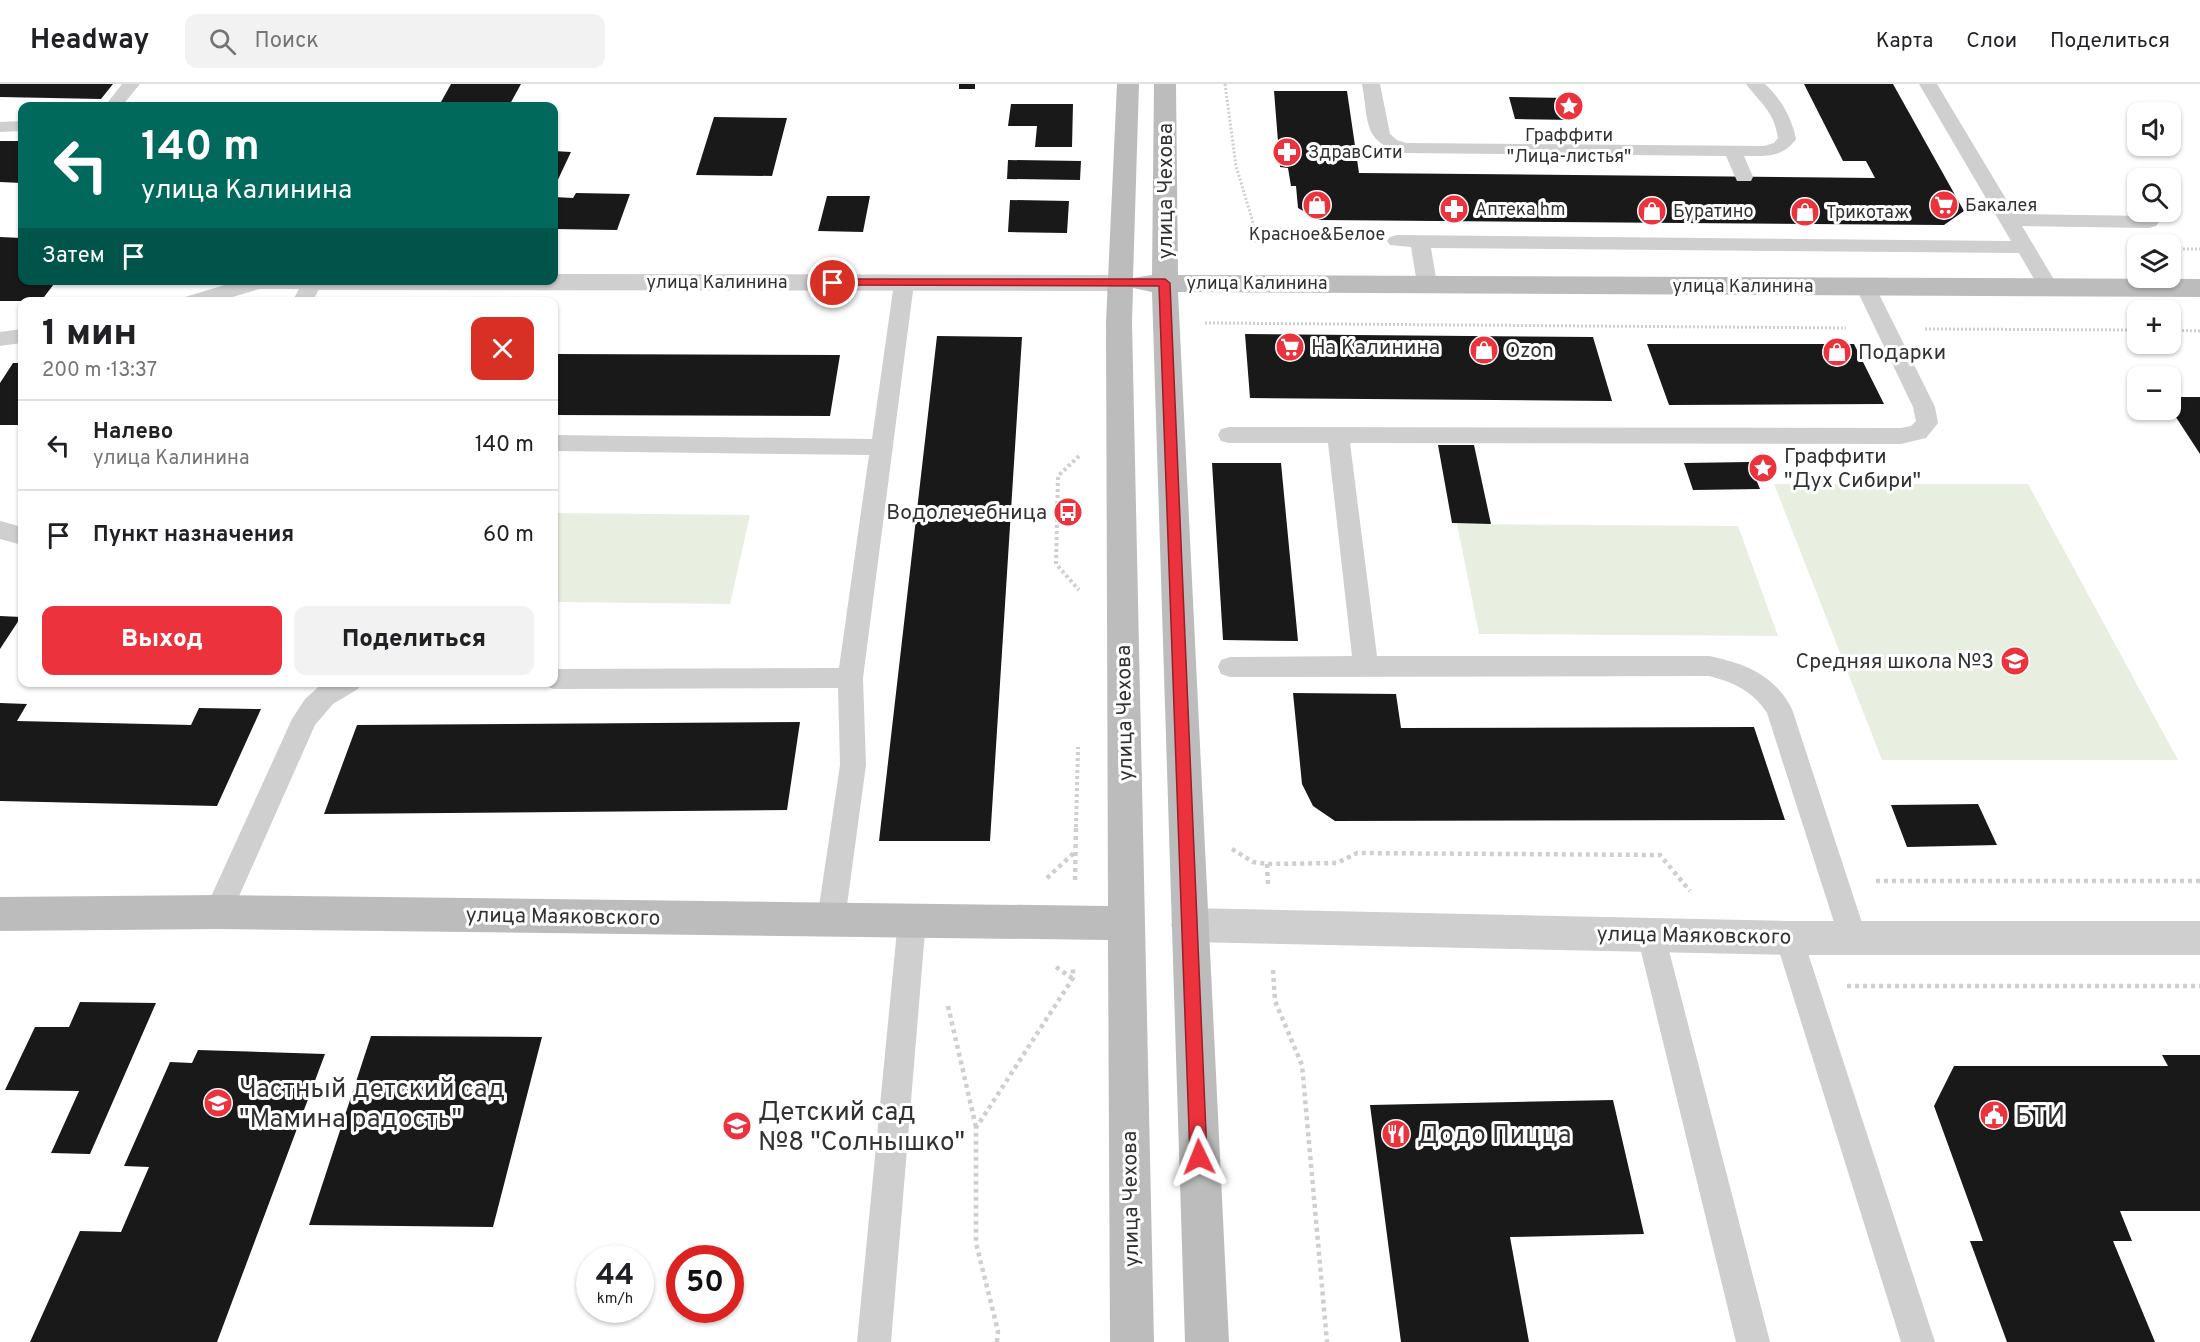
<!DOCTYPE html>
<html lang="ru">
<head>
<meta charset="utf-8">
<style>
  :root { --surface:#fff; --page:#f2f2f2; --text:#202124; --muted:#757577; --line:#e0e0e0; --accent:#eb323d }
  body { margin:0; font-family:Overpass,sans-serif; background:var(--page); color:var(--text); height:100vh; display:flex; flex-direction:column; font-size:22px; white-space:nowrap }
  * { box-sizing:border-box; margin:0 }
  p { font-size:20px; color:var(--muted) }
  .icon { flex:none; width:33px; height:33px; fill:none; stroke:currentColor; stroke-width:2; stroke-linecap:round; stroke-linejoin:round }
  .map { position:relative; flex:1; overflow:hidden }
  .panel { position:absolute; left:18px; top:213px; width:540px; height:390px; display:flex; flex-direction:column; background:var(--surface); border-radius:12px; box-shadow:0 2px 4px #0004 }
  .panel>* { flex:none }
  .top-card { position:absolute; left:18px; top:18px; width:540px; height:183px; border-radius:12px; box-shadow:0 2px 4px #0004; background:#00695c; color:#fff; overflow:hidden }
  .tools { position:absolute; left:2127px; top:18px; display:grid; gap:12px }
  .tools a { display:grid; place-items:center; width:54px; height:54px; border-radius:12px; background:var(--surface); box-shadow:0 2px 4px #0004; font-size:30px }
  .speed { position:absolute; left:576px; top:1161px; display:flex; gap:12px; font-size:30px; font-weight:700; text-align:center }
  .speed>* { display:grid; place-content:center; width:78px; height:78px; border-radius:50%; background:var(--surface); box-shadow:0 2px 4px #0004; line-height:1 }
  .speed small { font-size:15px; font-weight:400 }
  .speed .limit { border:9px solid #d22; background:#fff; color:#111 }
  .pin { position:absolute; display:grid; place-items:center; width:51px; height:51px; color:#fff; margin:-26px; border:3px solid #fff; border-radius:50%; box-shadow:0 2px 6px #0007 }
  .me { position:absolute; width:66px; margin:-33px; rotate:358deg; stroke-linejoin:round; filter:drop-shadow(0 0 4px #0008) }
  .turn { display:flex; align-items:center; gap:21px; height:126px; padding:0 24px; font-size:27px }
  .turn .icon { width:78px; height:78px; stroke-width:2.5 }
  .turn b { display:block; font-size:42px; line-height:51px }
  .then { display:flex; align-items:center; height:57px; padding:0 24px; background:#0003; gap:12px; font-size:22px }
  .round { display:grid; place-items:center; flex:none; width:63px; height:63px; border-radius:12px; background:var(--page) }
  .headline { display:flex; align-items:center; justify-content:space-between; height:102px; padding:0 24px }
  h1 { font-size:36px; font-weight:800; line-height:45px }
  .primary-button { display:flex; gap:12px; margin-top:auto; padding:12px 24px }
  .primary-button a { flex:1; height:69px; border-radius:12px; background:var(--accent); color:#fff; font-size:24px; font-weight:800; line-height:69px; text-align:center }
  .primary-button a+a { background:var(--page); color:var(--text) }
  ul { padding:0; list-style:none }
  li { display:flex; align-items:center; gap:18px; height:90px; padding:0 24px; border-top:2px solid var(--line) }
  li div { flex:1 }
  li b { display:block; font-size:22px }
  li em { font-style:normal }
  header { display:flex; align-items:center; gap:36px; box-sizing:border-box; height:84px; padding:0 30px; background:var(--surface); border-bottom:2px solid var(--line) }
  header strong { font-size:28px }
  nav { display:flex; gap:33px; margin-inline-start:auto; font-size:21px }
  .search { width:420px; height:54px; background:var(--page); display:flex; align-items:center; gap:15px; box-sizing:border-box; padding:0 21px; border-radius:12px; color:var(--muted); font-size:22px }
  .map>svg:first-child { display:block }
  .green { fill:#e8efe0 }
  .building { fill:#191919 }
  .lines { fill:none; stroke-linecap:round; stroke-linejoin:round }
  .path-far2 { stroke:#cfcfcf; stroke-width:3; stroke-dasharray:2 2; stroke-linecap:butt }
  .path-far1 { stroke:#cfcfcf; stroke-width:4; stroke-dasharray:3 3; stroke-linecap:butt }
  .path { stroke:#cfcfcf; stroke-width:4.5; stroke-dasharray:4 4; stroke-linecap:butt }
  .lane { fill:#cfcfcf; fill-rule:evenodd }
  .street { fill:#cfcfcf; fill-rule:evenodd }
  .secondary { fill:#bcbcbc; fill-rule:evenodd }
  .route { fill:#eb323d; stroke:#992028; stroke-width:1.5 }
  .labels { text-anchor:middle; stroke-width:6; stroke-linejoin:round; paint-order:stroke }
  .far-poi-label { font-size:18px; fill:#323232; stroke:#fff; text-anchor:start }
  .far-street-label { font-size:18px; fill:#323232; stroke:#fff }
  .street-label { font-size:21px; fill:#323232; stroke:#fff }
  .poi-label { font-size:21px; fill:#323232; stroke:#fff; text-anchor:start }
  .near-poi-label { font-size:26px; fill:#323232; stroke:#fff; text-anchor:start }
</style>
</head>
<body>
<header>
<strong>Headway</strong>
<div class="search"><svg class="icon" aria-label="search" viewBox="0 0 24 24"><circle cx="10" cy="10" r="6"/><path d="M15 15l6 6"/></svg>Поиск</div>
<nav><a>Карта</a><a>Слои</a><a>Поделиться</a></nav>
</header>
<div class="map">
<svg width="2200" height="1258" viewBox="0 0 2200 1258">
  <rect width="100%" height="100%" fill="#fff"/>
  <path class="green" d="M1774,400H2028L2178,676H1882Z
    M554,429L750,431L730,520L554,518Z
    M1457,440L1738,442L1778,552L1479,550Z"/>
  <path class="building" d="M0,0H113L101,15L0,13Z
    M451,0H521L510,20L441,18Z
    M959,0H975V5H959Z
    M1804,0H1893L1964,127L1944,141L1319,136L1298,124L1296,102H1291L1288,84L1280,83L1274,7H1347L1359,89L1875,94L1866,77H1843Z
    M1509,13L1568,14L1575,36L1515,35Z
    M1011,20H1073L1072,63H1035L1037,42H1008Z
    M714,33L787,34L772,92L696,91Z
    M0,57H22V99L0,98Z
    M554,67L571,68L554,104Z
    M1008,76L1081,77L1080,96L1007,95Z
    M576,109L630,110L617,146L554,145V113L573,114Z
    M827,112H870L863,148L818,147Z
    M1010,116L1069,117L1067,149L1008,148Z
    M0,153L22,154V196H57L41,217H0Z
    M1245,250L1593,253L1612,317L1250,314Z
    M937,252L1022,253L990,757H879Z
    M1647,260H1854L1884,320L1669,321Z
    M554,270L840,271L830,332L554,331Z
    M13,279H22V341H0V299Z
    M2170,313H2200V370L2170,324Z
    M1438,361H1474L1491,440L1452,439Z
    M1749,378L1760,405L1693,406L1684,379Z
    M1212,379H1281L1298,557L1223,556Z
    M0,532L21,533L0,565Z
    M1293,609L1396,610L1401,644L1754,643L1785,736L1335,737L1313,722L1302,700Z
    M0,619L27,620L17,637L191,641L199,624L261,625L217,722L0,717Z
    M800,638L787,726L324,730L357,641Z
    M1978,720L1997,761L1907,763L1891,721Z
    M80,918L156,919L90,1070L51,1069L79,1007L5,1006L35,943H69Z
    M371,952L542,953L493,1143L309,1141Z
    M198,966L325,970L217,1258H30L80,1147L121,1148L149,1083L124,1082L170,978L192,979Z
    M2162,971H2200V1127H2120L2132,1157H2113L2155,1258H2007L1970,1157H1983L1934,1022L1954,982H2168Z
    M1613,1016L1644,1150L1510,1153L1529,1258H1401L1370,1021Z"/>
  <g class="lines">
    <path class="path-far2" d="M1225,0L1236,82L1255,145L1256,160
      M1255,145L1365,146
      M2171,165H2200
      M1205,239L1846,244
      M1925,245L2138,246
      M2170,246L2200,247"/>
    <path class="path-far1" d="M1079,372L1058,392L1056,480L1079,506
      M1076,743L1078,663"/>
    <path class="path" d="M1232,765L1253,778L1267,780L1337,779L1357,769L1660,771L1690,807
      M1267,780L1268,801
      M1047,794L1075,768
      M1075,796L1076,741
      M1876,797H2200
      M1056,883L1072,894
      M1273,886L1275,917L1302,981L1327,1258
      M1847,902H2200
      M948,922L976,1043
      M997,1258L998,1247L976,1159V1044L1073,894V882"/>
    <path class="lane" d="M122,0H140L122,22H105Z
      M1362,0H1380L1390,50L1397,56L1406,59L1764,62L1774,59L1778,54C1774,27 1761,20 1746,0H1765C1781,15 1792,34 1796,55C1783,74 1765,72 1744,72L1753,93L1751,97H1737L1726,72L1405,69C1362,59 1369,38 1362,0Z
      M1919,0H1937L2015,130L2149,132L2156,134L2159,138L2156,142L2149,144L2022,142L2059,204L2056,209L2049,211L2042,209L2019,169L1431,164L1437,200L1434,205L1427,207L1420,205L1417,200L1411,163L1390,161L1387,157L1390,153L1397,151L2011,157Z
      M22,37V47L0,48V38Z
      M904,192L911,194L914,199L863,594L866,681L845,836L841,845L831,849L821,845L817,836L840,681L838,604L554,605L545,602L543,598H554V585L839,584L869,371L554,367V351L872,355L894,199L897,194Z
      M1865,195L1872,197L1875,202L1935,323L1938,339L1926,354L1901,360L1350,359L1377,572H1709C1744,579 1775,591 1792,625L1867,854L1863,864L1853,867L1843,864L1839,854L1767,629C1753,607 1733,598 1709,592L1230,593L1221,590L1218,583L1221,576L1230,573L1352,572L1328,359H1229L1221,357L1218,351L1221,345L1229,343L1901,344L1911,342L1916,337L1913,323L1855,202L1858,197Z
      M241,196H322L323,198L312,218H292L299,205H259L216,218H182L185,213Z
      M22,245V259L0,262V248Z
      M0,437L22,443V461L0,455Z
      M324,598H361L358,605L333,620L315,641L228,837L218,841L208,837L204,828L292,635L305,615Z
      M912,823L922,827L926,836L891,1258H857L898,836L902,827Z
      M1651,838L1661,842L1665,851L1770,1258H1736L1637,851L1641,842Z
      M1789,841L1799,844L1803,854L1935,1258H1901L1775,854L1779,844Z"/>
    <path class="street" d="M554,190L1119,191L1128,193L1132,199L1128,205L1119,207L313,206L304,204L300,198L554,196Z
      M1189,824L1789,837H2200V871H1789L1189,858L1176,853L1171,841L1176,829Z"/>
    <path class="secondary" d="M1117,0H1139L1133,194L1152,191L1154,0H1176L1178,191L2200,195V213L1178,208L1229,1258H1185L1152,208L1133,204L1132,238L1154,1258H1110L1108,856L218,845L0,847V813L218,811L1108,822L1106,238Z"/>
  </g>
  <path class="route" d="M833,195H1165L1170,199L1207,1073L1205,1079L1199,1081L1193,1079L1190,1073L1159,202L830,201L828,199Z"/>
  <defs>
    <g id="sight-disc" transform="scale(1.5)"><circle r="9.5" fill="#eb323d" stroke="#fff"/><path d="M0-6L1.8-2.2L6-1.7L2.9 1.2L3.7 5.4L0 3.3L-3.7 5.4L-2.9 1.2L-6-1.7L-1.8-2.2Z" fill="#fff"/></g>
    <g id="pharmacy-disc" transform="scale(1.5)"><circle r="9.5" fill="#eb323d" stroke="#fff"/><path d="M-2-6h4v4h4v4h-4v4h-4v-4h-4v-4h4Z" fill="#fff"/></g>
    <g id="shop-disc" transform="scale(1.5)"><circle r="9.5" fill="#eb323d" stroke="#fff"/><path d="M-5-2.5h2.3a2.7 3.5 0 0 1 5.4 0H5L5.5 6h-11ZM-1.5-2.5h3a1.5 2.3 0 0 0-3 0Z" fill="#fff"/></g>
    <g id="supermarket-disc" transform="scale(1.5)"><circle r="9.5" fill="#eb323d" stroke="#fff"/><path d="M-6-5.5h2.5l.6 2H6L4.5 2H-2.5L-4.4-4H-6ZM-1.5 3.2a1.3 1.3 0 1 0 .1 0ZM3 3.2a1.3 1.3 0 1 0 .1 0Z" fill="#fff"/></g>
    <g id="bus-disc" transform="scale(1.5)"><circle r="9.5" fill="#eb323d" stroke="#fff"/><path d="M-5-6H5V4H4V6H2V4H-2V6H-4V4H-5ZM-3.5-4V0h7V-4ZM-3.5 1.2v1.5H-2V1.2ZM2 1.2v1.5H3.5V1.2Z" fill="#fff"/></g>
    <g id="school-disc" transform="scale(1.5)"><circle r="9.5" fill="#eb323d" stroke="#fff"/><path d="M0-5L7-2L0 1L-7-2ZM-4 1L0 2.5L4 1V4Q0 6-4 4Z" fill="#fff"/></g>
    <g id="civic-disc" transform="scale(1.5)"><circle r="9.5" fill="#eb323d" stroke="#fff"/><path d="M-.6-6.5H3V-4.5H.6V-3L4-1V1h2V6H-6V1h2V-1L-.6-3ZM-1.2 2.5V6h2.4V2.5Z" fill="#fff"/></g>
    <g id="restaurant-disc" transform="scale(1.5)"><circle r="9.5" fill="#eb323d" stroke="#fff"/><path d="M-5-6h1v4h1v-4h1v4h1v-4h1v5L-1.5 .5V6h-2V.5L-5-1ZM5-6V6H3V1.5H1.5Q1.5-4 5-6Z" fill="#fff"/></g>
  </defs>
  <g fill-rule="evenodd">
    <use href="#sight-disc" x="1569" y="22"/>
    <use href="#pharmacy-disc" x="1287" y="68"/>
    <use href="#shop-disc" x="1317" y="121"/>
    <use href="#supermarket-disc" x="1944" y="121"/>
    <use href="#pharmacy-disc" x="1454" y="125"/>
    <use href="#shop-disc" x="1652" y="127"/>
    <use href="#shop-disc" x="1805" y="128"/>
    <use href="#supermarket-disc" x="1290" y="263"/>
    <use href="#shop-disc" x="1484" y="266"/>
    <use href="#shop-disc" x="1837" y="268"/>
    <use href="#sight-disc" x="1763" y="384"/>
    <use href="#bus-disc" x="1068" y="428"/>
    <use href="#school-disc" x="2015" y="577"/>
    <use href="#school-disc" x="218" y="1019"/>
    <use href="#civic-disc" x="1994" y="1031"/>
    <use href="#school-disc" x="737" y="1042"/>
    <use href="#restaurant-disc" x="1396" y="1050"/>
  </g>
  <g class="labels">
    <g class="far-poi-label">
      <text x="1569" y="57" text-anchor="middle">Граффити<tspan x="1569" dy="21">"Лица-листья"</tspan></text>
      <text x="1308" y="74">ЗдравСити</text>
      <text x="1965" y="127">Бакалея</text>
      <text x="1475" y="131">Аптека hm</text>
      <text x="1673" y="133">Буратино</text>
      <text x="1826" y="134">Трикотаж</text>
      <text x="1317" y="156" text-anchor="middle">Красное&amp;Белое</text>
    </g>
    <g class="far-street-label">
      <text x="717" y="204">улица Калинина</text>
      <text x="1257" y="205">улица Калинина</text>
      <text x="1743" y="208">улица Калинина</text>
    </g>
    <g class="street-label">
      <text transform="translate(1165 107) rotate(-90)" y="7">улица Чехова</text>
      <text transform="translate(1124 629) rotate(-91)" y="7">улица Чехова</text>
      <text transform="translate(563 832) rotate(1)" y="7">улица Маяковского</text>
      <text transform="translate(1694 851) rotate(1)" y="7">улица Маяковского</text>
      <text transform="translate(1130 1115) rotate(-91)" y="7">улица Чехова</text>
    </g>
    <g class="poi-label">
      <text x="1311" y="270">На Калинина</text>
      <text x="1505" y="273">Ozon</text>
      <text x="1858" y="275">Подарки</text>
      <text x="1784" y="379">Граффити<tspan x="1784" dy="24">"Дух Сибири"</tspan></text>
      <text x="1047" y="435" text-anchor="end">Водолечебница</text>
      <text x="1994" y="584" text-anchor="end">Средняя школа №3</text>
    </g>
    <g class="near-poi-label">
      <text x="239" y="1013">Частный детский сад<tspan x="239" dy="30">"Мамина радость"</tspan></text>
      <text x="758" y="1036">Детский сад<tspan x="758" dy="30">№8 "Солнышко"</tspan></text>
      <text x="2015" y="1040">БТИ</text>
      <text x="1417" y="1059">Додо Пицца</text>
    </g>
  </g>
</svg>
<div class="tools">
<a><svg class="icon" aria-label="sound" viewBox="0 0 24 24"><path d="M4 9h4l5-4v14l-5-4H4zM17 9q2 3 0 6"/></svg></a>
<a><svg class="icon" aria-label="search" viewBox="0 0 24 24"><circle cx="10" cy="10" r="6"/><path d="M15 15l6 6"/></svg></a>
<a><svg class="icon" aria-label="layers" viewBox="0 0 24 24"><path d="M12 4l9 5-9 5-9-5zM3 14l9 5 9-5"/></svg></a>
<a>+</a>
<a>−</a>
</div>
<div class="speed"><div>44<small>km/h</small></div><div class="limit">50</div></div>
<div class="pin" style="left:833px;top:199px;background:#d93025"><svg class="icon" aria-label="arrive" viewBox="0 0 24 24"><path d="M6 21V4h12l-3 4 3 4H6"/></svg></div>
<svg class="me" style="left:1199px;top:1073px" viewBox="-20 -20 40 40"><path d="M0-17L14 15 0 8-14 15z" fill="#eb323d" stroke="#fff" stroke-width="4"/></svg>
<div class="top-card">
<div class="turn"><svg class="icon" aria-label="left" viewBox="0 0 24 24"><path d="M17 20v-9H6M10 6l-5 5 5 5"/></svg><div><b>140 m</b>улица Калинина</div></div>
<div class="then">Затем<svg class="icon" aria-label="arrive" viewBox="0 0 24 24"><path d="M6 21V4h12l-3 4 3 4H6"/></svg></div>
</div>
<section class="panel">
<div class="headline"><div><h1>1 мин</h1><p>200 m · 13:37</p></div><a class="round" style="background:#d93025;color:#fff"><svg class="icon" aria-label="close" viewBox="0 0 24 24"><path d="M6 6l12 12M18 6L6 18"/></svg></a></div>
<ul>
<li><svg class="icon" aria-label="left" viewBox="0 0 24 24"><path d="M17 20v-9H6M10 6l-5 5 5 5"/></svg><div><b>Налево</b><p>улица Калинина</p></div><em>140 m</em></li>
<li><svg class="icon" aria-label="arrive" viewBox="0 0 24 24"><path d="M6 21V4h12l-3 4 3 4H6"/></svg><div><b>Пункт назначения</b></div><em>60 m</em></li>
</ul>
<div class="primary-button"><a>Выход</a><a>Поделиться</a></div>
</section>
</div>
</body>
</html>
